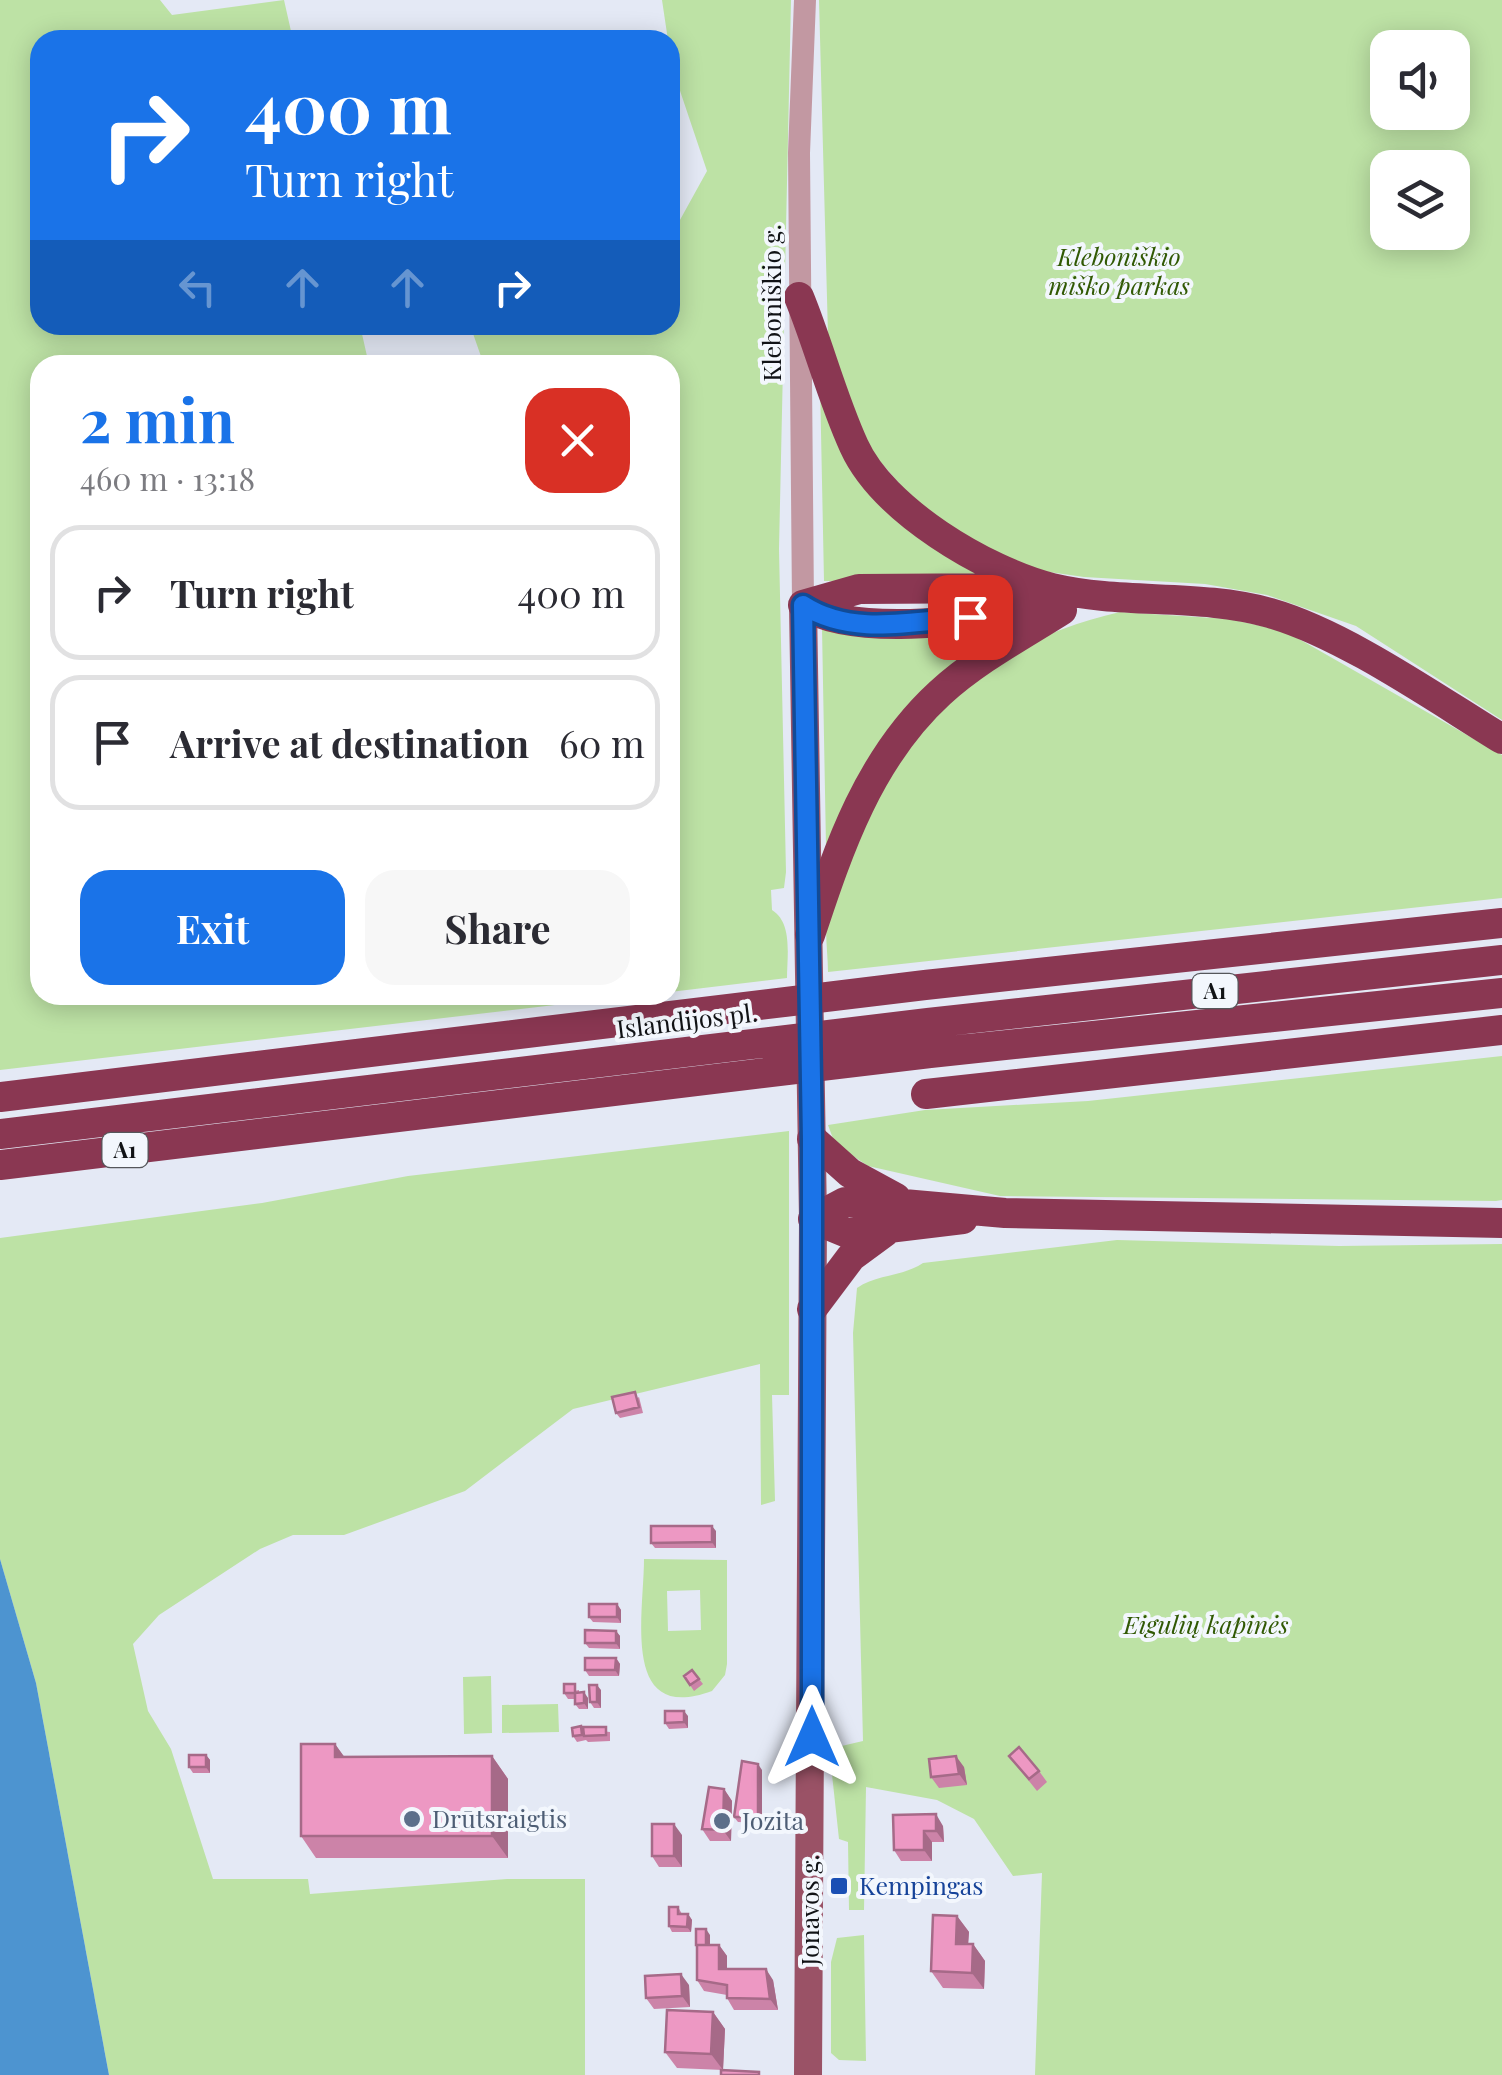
<!DOCTYPE html>
<html lang="en">
<head>
<meta charset="utf-8">
<style>
  :root { --surface:#fff; --page:#f7f7f7; --text:#2b2b33; --muted:#7c7c81; --line:#e1e1e2; --accent:#1a73e8 }
  body { margin:0; font-family:"Playfair Display",serif; background:var(--page); color:var(--text); height:100vh; display:flex; flex-direction:column; font-size:38px; white-space:nowrap }
  * { box-sizing:border-box; margin:0 }
  p { font-size:32px; color:var(--muted) }
  .icon { flex:none; width:55px; height:55px; fill:none; stroke:currentColor; stroke-width:2; stroke-linecap:round; stroke-linejoin:round }
  .map { position:relative; flex:1; overflow:hidden }
  .details { position:absolute; left:30px; top:355px; width:650px; height:650px; display:flex; flex-direction:column; background:var(--surface); border-radius:30px; box-shadow:0 5px 25px #0003 }
  .details>* { flex:none }
  .banner { position:absolute; left:30px; top:30px; width:650px; height:305px; border-radius:30px; box-shadow:0 5px 25px #0003; background:#1a73e8; color:#fff; overflow:hidden }
  .fabs { position:absolute; left:1370px; top:30px; display:grid; gap:20px }
  .fabs a { display:grid; place-items:center; width:100px; height:100px; border-radius:20px; background:var(--surface); box-shadow:0 5px 25px #0003; font-size:50px }
  .pin { position:absolute; display:grid; place-items:center; width:85px; height:85px; color:#fff; margin:-42px; border-radius:20px; box-shadow:0 5px 15px #0006 }
  .me { position:absolute; width:110px; margin:-55px; rotate:0deg; stroke-linejoin:round; filter:drop-shadow(0 0 8px #0008) }
  .turn { display:flex; align-items:center; gap:35px; height:210px; padding:0 50px; font-size:45px }
  .turn .icon { width:130px; height:130px; stroke-width:2.5 }
  .turn b { display:block; font-size:70px; line-height:85px }
  .lanes { display:flex; align-items:center; height:95px; padding:0 50px; background:#0003; justify-content:center; gap:50px; direction:ltr }
  .lanes .off { opacity:.35 }
  .round { display:grid; place-items:center; flex:none; width:105px; height:105px; border-radius:30px; background:var(--page) }
  .overview { display:flex; align-items:center; justify-content:space-between; height:170px; padding:0 50px }
  h1 { font-size:60px; font-weight:700; line-height:75px; color:var(--accent) }
  .button { display:flex; gap:20px; margin-top:auto; padding:20px 50px }
  .button a { flex:1; height:115px; border-radius:30px; background:var(--accent); color:#fff; font-size:40px; font-weight:700; line-height:115px; text-align:center }
  .button a+a { background:var(--page); color:var(--text) }
  ul { padding:0; list-style:none }
  li { display:flex; align-items:center; gap:30px; height:135px; margin:0 20px 15px; padding:0 30px; border:5px solid var(--line); border-radius:30px }
  li div { flex:1 }
  li b { display:block; font-size:38px }
  li em { font-style:normal }
  .map>svg:first-child { display:block }
  .green { fill:#bde2a5; fill-rule:evenodd }
  .water { fill:#4d94d0 }
  .lines { fill:none; stroke-linecap:round; stroke-linejoin:round }
  .minor { stroke:#c298a2; stroke-width:22 }
  .major { stroke:#9a5266; stroke-width:28 }
  .highway { stroke:#8a3752; stroke-width:30 }
  .wall { fill:#cc83a8 }
  .shaded-wall { fill:#a66a88 }
  .building { fill:#ed98c3; stroke:#a66a88; stroke-width:2.5 }
  .route-casing { stroke:#114b97; stroke-width:25 }
  .route { stroke:#1a73e8; stroke-width:18 }
  .service-dot { fill:#5c6f8a; stroke:#f3f7fd; stroke-width:4 }
  .transit-dot { fill:#1a4fb4; stroke:#f3f7fd; stroke-width:4 }
  .labels { text-anchor:middle; stroke-width:8; stroke-linejoin:round; paint-order:stroke }
  .shield { fill:#f3f7fd; stroke:#55575b; stroke-width:2.5 }
  .shield-label { font-size:22px; font-weight:bold; fill:#111316 }
  .park-label { font-size:25px; font-style:italic; fill:#315904; stroke:#f3f7fd }
  .street-label { font-size:25px; fill:#111316; stroke:#f3f7fd }
  .service-label { font-size:25px; fill:#4e5e75; stroke:#f3f7fd; text-anchor:start }
  .transit-label { font-size:25px; fill:#164399; stroke:#f3f7fd; text-anchor:start }
</style>
</head>
<body>
<div class="map">
<svg width="1502" height="2075" viewBox="0 0 1502 2075">
  <rect width="100%" height="100%" fill="#e4e9f5"/>
  <path class="green" d="M0,0H160L172,15L284,0L293,40H40V325H360L369,365H40V995H640L0,1070Z
    M662,0H791L779,549L786,872L784,888L771,890L772,910C793,923 787,956 787,978L670,992V365H484L470,325H670V238L707,171L672,67Z
    M819,0H1502V720L1356,626L1267,595L1205,584L1084,577L1028,569L933,522L857,435L828,335ZM1388,48H1452V112H1388ZM1388,168H1452V232H1388Z
    M820,382L837,428L1001,582L824,581Z
    M1120,612L1229,619L1285,631L1502,755V898L828,972C828,951 823,924 829,904C838,868 858,833 877,800C938,694 998,641 1120,612Z
    M1028,618L966,662L826,846L822,628Z
    M1502,1056V1200L1496,1201L1000,1196L868,1166L835,1144L828,1125L925,1110L1088,1101Z
    M789,1131V1395H772L775,1501L761,1505L760,1364L573,1409L465,1491L344,1535H293L260,1549L159,1615L133,1644L148,1711L171,1749L213,1879H308L310,1894L507,1879H585V2075H109L36,1683L0,1559V1238L262,1203L408,1176Z
    M1117,1240L1339,1246L1502,1244V2075H1035L1042,1873L1013,1876L974,1819L937,1800L866,1787L864,1910H849L848,1842L839,1839L830,1756L833,1748L863,1741L853,1333L857,1288C877,1274 902,1277 923,1263Z
    M644,1559L727,1560V1664L725,1675L712,1691C620,1725 644,1614 644,1559ZM700,1590L701,1630L668,1631L667,1591Z
    M491,1676L492,1733L464,1734L463,1677Z
    M558,1704L559,1732L502,1733V1705Z
    M864,1935L866,2061L839,2060L831,2053V1962L837,1938Z"/>
  <path class="water" d="M0,1559L36,1683L109,2075H0Z"/>
  <g class="lines">
    <path class="minor" d="M803,605L799,153L805,0"/>
    <path class="major" d="M803,605L813,1219L808,2075"/>
    <path class="highway" d="M799,297C819,346 832,398 854,446C883,510 985,571 1052,588C1123,605 1199,593 1270,613C1344,634 1435,698 1502,739
      M803,605C858,641 991,616 1058,610
      M803,605L859,589L1039,588
      M810,935C839,847 869,758 940,693C976,660 1021,636 1062,610
      M926,1094L1502,1030
      M0,1097L925,985L1502,923
      M0,1134L928,1023L1502,960
      M812,1139L850,1173L896,1198
      M0,1165L930,1053L1502,993
      M813,1219L845,1202H881L1005,1213L1502,1223
      M813,1219L847,1233L963,1219
      M812,1309L851,1257L885,1232"/>
  </g>
  <path class="wall" d="M639,1397L643,1413L620,1418L616,1413Z
    M716,1531V1548H655L651,1543Z
    M617,1604L621,1610V1623L593,1622L589,1617Z
    M616,1631L620,1636V1649L589,1648L585,1643Z
    M616,1658L620,1664L619,1676H589L585,1670Z
    M692,1670L703,1684L694,1691L684,1676Z
    M579,1690V1693L588,1698V1709H579L575,1704V1699H568L564,1693Z
    M601,1690V1708H594L590,1702Z
    M688,1716V1728L669,1729L665,1723Z
    M581,1726L583,1729L610,1732V1741L588,1742L586,1740L577,1742L573,1736Z
    M335,1744L344,1757L492,1756L508,1779V1858H316L301,1836Z
    M206,1755L210,1760V1773H193L189,1767Z
    M1009,1756L1039,1771L1047,1782L1037,1791Z
    M964,1767L967,1785L939,1788L931,1777Z
    M762,1770V1823L738,1822L734,1817Z
    M724,1789L732,1801L731,1841H710L702,1829Z
    M893,1815L943,1826L944,1842H932V1861H901L894,1850Z
    M682,1835V1867H659L652,1856Z
    M678,1907L682,1914H688L692,1920L691,1932H672L669,1926Z
    M957,1916L969,1932L968,1944H973L985,1961L984,1989L943,1988L931,1971Z
    M710,1935V1945H719L727,1956V1969L773,1980L778,2010H734L727,1998V1995L704,1991L697,1980Z
    M689,1985L690,2007L654,2009L646,1998Z
    M713,2012L725,2029L723,2070L677,2068L665,2052Z"/>
  <path class="shaded-wall" d="M712,1526L716,1531V1548L712,1542Z
    M617,1604L621,1610V1623L617,1617Z
    M616,1631L620,1636V1649L616,1643Z
    M616,1658L620,1664L619,1676L615,1670Z
    M597,1685L601,1690V1708L597,1702Z
    M584,1692L588,1698V1709L584,1703Z
    M684,1711L688,1716V1728L684,1722Z
    M335,1744L351,1766L335,1757Z
    M206,1755L210,1760V1773L206,1767Z
    M492,1756L508,1779V1858L492,1836Z
    M956,1756L964,1767L967,1785L959,1774Z
    M758,1764L762,1770V1823L758,1817Z
    M724,1789L732,1801L731,1841L723,1830Z
    M936,1814L943,1826L944,1842L936,1831Z
    M674,1824L682,1835V1867L674,1856Z
    M924,1831L932,1842V1861L924,1850Z
    M688,1914L692,1920L691,1932L687,1927Z
    M957,1916L969,1932L967,1960L956,1944Z
    M706,1929L710,1935V1950L706,1945Z
    M973,1944L985,1961L984,1989L972,1973Z
    M719,1945L727,1956V1980L719,1969Z
    M766,1969L773,1980L778,2010L770,1999Z
    M681,1974L689,1985L690,2007L682,1996Z
    M713,2012L725,2029L723,2070L711,2054Z"/>
  <path class="building" d="M635,1392L639,1407L616,1413L612,1397Z
    M651,1526H712V1542L651,1543Z
    M589,1604H617V1617H589Z
    M585,1630L616,1631V1643H585Z
    M585,1658H616L615,1670H585Z
    M692,1670L699,1679L690,1685L684,1676Z
    M564,1684H575V1693H564Z
    M589,1685H597V1702H590Z
    M584,1692V1703L575,1704V1693Z
    M665,1711H684V1722L665,1723Z
    M581,1726L582,1735L573,1736L572,1728Z
    M583,1727H606V1735L584,1736Z
    M301,1744H335V1757L492,1756V1836H301Z
    M1019,1747L1039,1771L1029,1779L1009,1756Z
    M189,1755H206V1767H189Z
    M956,1756L959,1774L931,1777L929,1759Z
    M742,1761L758,1764V1817H734Z
    M709,1787L724,1789L723,1830L702,1829Z
    M936,1814V1831H924V1850H894L893,1815Z
    M652,1824H674V1856H652Z
    M669,1907H678V1914H688L687,1927L669,1926Z
    M933,1915L957,1916L956,1944H973L972,1973L931,1971Z
    M696,1929H706V1945H696Z
    M697,1945H719V1969H766L770,1999L727,1998V1985L697,1980Z
    M681,1974L682,1996L646,1998L645,1976Z
    M667,2010L713,2012L711,2054L665,2052Z
    M721,2070L759,2072V2075H721Z"/>
  <g class="lines">
    <g class="route-casing">
      <path id="route" d="M812,1737V1139L803,605C852,637 914,621 970,617"/>
    </g>
    <use href="#route" class="route"/>
  </g>
  <g class="service-dot">
    <circle cx="412" cy="1819" r="10"/>
    <circle cx="722" cy="1821" r="10"/>
  </g>
  <rect class="transit-dot" x="829" y="1876" width="20" height="20" rx="5"/>
  <g class="labels">
    <g class="shield">
      <rect x="1192.5" y="974" width="45" height="34" rx="8"/>
      <rect x="102.5" y="1133" width="45" height="34" rx="8"/>
    </g>
    <g class="shield-label">
      <text x="1215" y="999">A1</text>
      <text x="125" y="1158">A1</text>
    </g>
    <g class="park-label">
      <text x="1119" y="266">Kleboniškio<tspan x="1119" dy="29">miško parkas</tspan></text>
      <text x="1206" y="1634">Eigulių kapinės</text>
    </g>
    <g class="street-label">
      <text transform="translate(772 303) rotate(-90)" y="9">Kleboniškio g.</text>
      <text transform="translate(687 1021) rotate(-7)" y="9">Islandijos pl.</text>
      <text transform="translate(810 1910) rotate(-90)" y="9">Jonavos g.</text>
    </g>
    <g class="service-label">
      <text x="432" y="1828">Drūtsraigtis</text>
      <text x="742" y="1830">Jozita</text>
    </g>
    <g class="transit-label">
      <text x="859" y="1895">Kempingas</text>
    </g>
  </g>
</svg>
<div class="fabs">
<a><svg class="icon" aria-label="sound" viewBox="0 0 24 24"><path d="M4 9h4l5-4v14l-5-4H4zM17 9q2 3 0 6"/></svg></a>
<a><svg class="icon" aria-label="layers" viewBox="0 0 24 24"><path d="M12 4l9 5-9 5-9-5zM3 14l9 5 9-5"/></svg></a>
</div>
<div class="pin" style="left:970px;top:617px;background:#d93025"><svg class="icon" aria-label="arrive" viewBox="0 0 24 24"><path d="M6 21V4h12l-3 4 3 4H6"/></svg></div>
<svg class="me" style="left:812px;top:1737px" viewBox="-20 -20 40 40"><path d="M0-17L14 15 0 8-14 15z" fill="#1a73e8" stroke="#fff" stroke-width="4"/></svg>
<div class="banner">
<div class="turn"><svg class="icon" aria-label="right" viewBox="0 0 24 24"><path d="M7 20v-9h11M14 6l5 5-5 5"/></svg><div><b>400 m</b>Turn right</div></div>
<div class="lanes"><svg class="icon off" aria-label="left" viewBox="0 0 24 24"><path d="M17 20v-9H6M10 6l-5 5 5 5"/></svg><svg class="icon off" aria-label="ahead" viewBox="0 0 24 24"><path d="M12 20V5M6 11l6-6 6 6"/></svg><svg class="icon off" aria-label="ahead" viewBox="0 0 24 24"><path d="M12 20V5M6 11l6-6 6 6"/></svg><svg class="icon" aria-label="right" viewBox="0 0 24 24"><path d="M7 20v-9h11M14 6l5 5-5 5"/></svg></div>
</div>
<section class="details">
<div class="overview"><div><h1>2 min</h1><p>460 m · 13:18</p></div><a class="round" style="background:#d93025;color:#fff"><svg class="icon" aria-label="close" viewBox="0 0 24 24"><path d="M6 6l12 12M18 6L6 18"/></svg></a></div>
<ul>
<li><svg class="icon" aria-label="right" viewBox="0 0 24 24"><path d="M7 20v-9h11M14 6l5 5-5 5"/></svg><div><b>Turn right</b></div><em>400 m</em></li>
<li><svg class="icon" aria-label="arrive" viewBox="0 0 24 24"><path d="M6 21V4h12l-3 4 3 4H6"/></svg><div><b>Arrive at destination</b></div><em>60 m</em></li>
</ul>
<div class="button"><a>Exit</a><a>Share</a></div>
</section>
</div>
</body>
</html>
